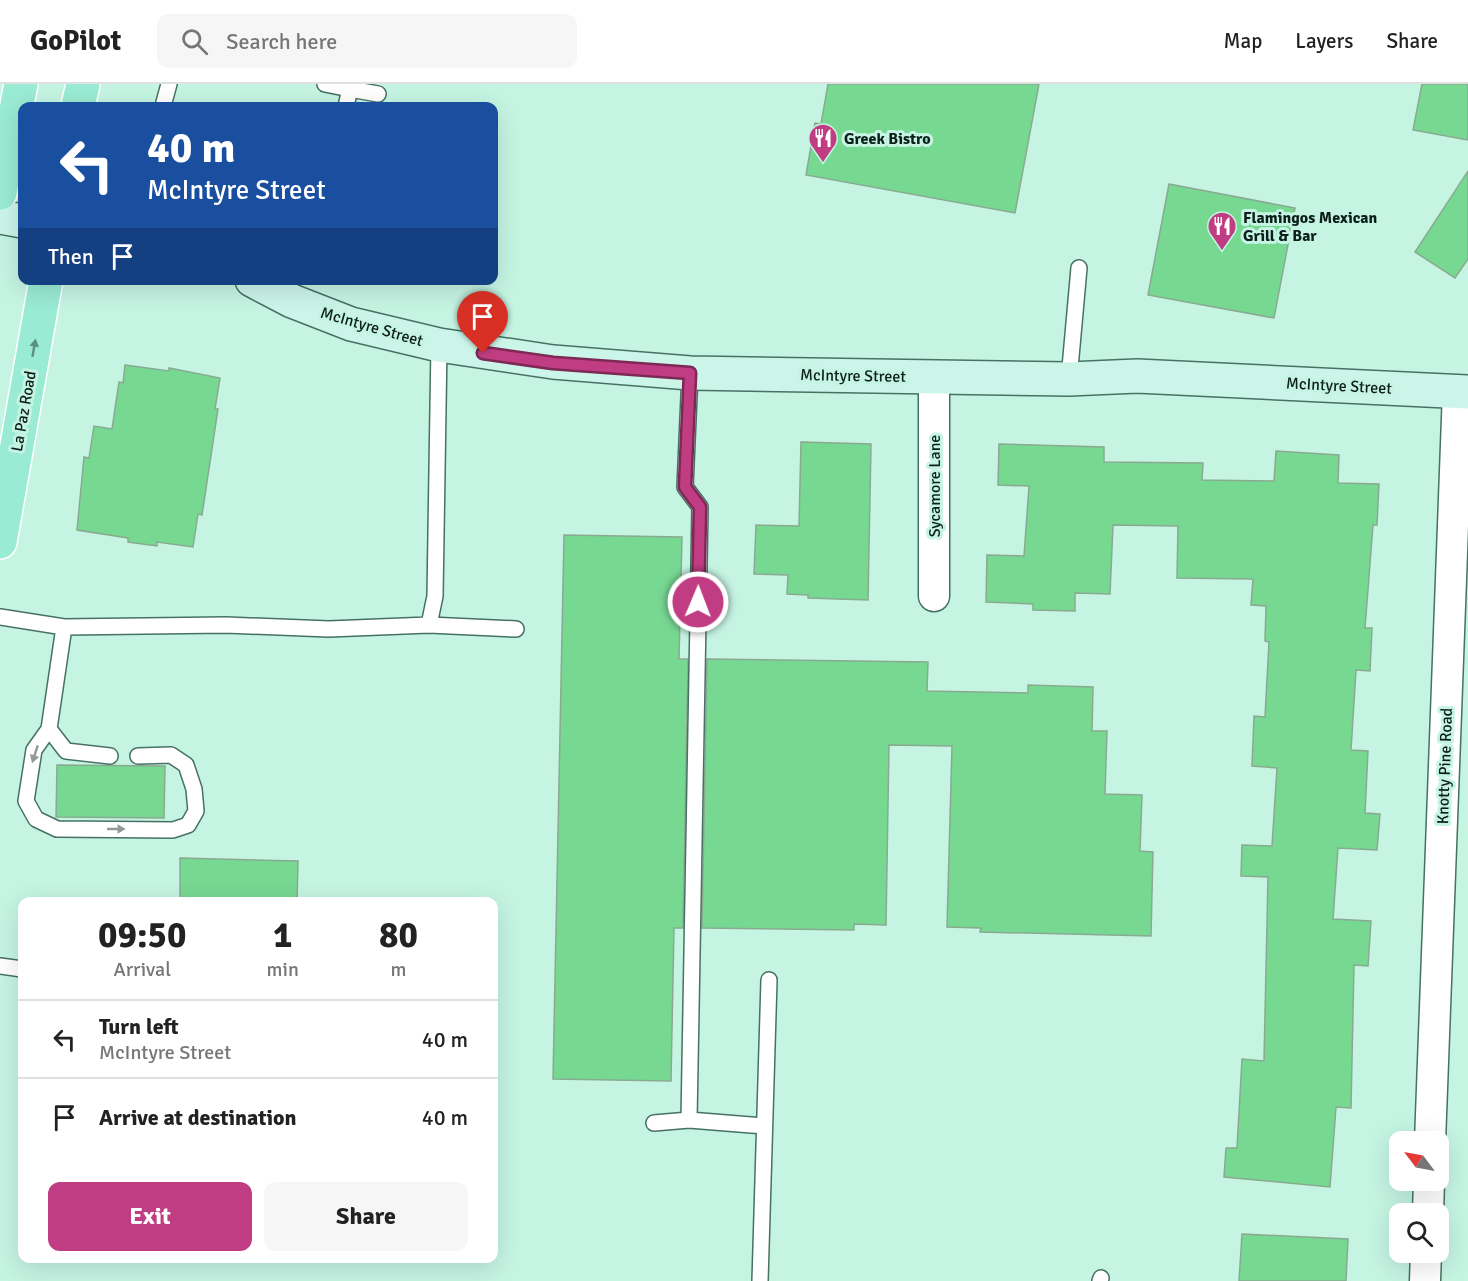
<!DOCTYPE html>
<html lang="en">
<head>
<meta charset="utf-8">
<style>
  :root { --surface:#fff; --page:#f6f6f6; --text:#222; --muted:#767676; --line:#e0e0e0; --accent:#c03d83 }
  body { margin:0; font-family:Signika,sans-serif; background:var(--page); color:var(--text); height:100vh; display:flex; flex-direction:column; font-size:22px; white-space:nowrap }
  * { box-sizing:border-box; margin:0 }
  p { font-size:20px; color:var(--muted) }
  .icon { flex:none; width:33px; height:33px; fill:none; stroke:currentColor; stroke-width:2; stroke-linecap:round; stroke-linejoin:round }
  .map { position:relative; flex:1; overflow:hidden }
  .details { position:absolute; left:18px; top:813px; width:480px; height:366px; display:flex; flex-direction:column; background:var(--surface); border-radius:12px; box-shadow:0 6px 24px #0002 }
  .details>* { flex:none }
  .banner { position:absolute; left:18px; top:18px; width:480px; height:183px; border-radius:12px; box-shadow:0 6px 24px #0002; background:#1a4fa0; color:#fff; overflow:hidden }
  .needle { width:39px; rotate:302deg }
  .fabs { position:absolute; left:1389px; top:1047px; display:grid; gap:12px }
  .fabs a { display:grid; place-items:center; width:60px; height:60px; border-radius:12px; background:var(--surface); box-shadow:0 6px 24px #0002; font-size:30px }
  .pin { position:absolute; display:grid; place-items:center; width:51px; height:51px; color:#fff; margin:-62px -26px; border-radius:50% 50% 50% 0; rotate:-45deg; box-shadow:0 0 6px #0007 }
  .pin .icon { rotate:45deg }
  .me { position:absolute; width:66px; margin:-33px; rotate:1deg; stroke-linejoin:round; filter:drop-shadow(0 0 4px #0008) }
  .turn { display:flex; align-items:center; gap:21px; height:126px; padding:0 30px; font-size:27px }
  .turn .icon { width:78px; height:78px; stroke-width:2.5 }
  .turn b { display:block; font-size:42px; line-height:51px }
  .then { display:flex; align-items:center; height:57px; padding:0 30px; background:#0003; gap:12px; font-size:22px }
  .eta { display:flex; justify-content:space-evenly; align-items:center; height:102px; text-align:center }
  .eta b { font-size:36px; font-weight:700; line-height:42px }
  .action { display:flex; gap:12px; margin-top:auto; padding:12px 30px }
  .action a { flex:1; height:69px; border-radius:12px; background:var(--accent); color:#fff; font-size:24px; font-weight:700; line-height:69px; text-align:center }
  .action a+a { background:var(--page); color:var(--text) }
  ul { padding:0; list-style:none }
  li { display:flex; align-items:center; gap:18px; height:78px; padding:0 30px; border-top:2px solid var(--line) }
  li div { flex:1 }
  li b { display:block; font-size:22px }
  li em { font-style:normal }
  header { display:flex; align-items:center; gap:36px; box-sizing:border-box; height:84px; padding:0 30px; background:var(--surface); border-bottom:2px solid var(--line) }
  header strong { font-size:28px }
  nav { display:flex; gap:33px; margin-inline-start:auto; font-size:21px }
  .search { width:420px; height:54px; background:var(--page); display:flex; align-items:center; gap:15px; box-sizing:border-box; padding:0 21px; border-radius:12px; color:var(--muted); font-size:22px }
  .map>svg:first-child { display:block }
  .building { fill:#77d892; stroke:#89aa90; stroke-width:1.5 }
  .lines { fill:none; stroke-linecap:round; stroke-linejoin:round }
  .lane-casing { stroke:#467163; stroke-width:18 }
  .street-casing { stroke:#467163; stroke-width:33 }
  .secondary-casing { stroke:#467163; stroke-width:36 }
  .primary-casing { stroke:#fff; stroke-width:36 }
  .lane { stroke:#fff; stroke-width:15 }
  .street { stroke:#fff; stroke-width:30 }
  .secondary { stroke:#ccf5ea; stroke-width:33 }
  .primary { stroke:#9aebd4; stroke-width:33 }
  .oneway { fill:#5b8f80 }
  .oneway2 { fill:#929a98 }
  .route-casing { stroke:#7d2855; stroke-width:15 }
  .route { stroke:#c03d83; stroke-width:10 }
  .labels { text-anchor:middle; stroke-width:6; stroke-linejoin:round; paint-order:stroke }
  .poi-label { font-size:16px; font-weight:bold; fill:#0d1f1a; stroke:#c5f4e3; text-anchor:start }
  .street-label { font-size:16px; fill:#0d1f1a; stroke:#c5f4e3 }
</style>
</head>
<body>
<header>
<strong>GoPilot</strong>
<div class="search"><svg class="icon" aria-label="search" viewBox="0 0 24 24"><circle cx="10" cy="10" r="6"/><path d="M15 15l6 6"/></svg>Search here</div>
<nav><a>Map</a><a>Layers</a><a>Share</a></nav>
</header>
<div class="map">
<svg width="1468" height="1197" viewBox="0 0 1468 1197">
  <rect width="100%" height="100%" fill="#c5f4e3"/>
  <path class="building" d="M828,0H1039L1015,129L806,91L815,39L821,40Z
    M1422,0H1468V56L1413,46Z
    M1468,87V175L1455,194L1415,168Z
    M1169,100L1295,124L1274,234L1148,211Z
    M125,281L169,287V284L220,294L215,325H218L202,431L198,430L193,463L157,458V462L128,458V454L77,446L84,373L89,374L94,342L112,345L119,298L123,299Z
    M801,358L871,360L868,516L808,514V511L787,510L788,491L754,490L756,441L799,442Z
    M999,360L1104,363V378L1203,379L1202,396L1274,397L1276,367L1339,371L1338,399L1379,400L1377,441H1373L1365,544H1372L1370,587L1356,586L1351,666L1368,667L1365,729L1380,730L1377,766L1338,764L1333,835L1371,837L1368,882L1354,881L1351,1024L1336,1023L1330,1103L1224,1093L1226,1064H1237L1242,975L1264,977L1268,793L1241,792L1242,761L1272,762L1277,684L1252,682L1254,632L1265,633L1269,558L1265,557L1266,522L1251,521L1253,495L1177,494L1178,442L1113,441L1110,510L1075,509V527L1033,526V520L986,518L987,471L1024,472L1029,402L998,401Z
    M564,451L682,453L679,575H688L683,844H674L671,997L553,995Z
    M707,575L928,578L927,607L1028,609V601L1093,603L1092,647H1107L1105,710L1142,711L1140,767L1153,768L1151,852L980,848L981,844L947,843L952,662L889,661L886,841L854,840V846L702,844Z
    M57,681L165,682L164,734L56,733Z
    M180,774L298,777L297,818H180Z
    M1242,1150L1348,1155L1346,1197H1239Z"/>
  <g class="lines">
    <g class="lane-casing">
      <path id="lane" d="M325,0L350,5L346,22
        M350,5L378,10
        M163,22L169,0
        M1069,295L1079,184
        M0,533L64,543L226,541L329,545L429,541L516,545
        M429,541L435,512L439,261
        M49,645L64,543
        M110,672L66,667L49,645L34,666L26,717L36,735L57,745L173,746L188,741L196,727L194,705L186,681L171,671L138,672
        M0,882L22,885
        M689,1036L700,423L685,403L690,289
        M654,1039L689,1036L764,1042
        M760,1197L769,896
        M1100,1197L1101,1194"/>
    </g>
    <g class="street-casing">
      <path id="street" d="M934,512V292
        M1430,1058L1458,307
        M1428,1130L1429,1096
        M1425,1197L1426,1168"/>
    </g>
    <g class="secondary-casing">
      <path id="secondary" d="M0,133L22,137
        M252,196L292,217L351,240L439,261L553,278L690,289L1069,295L1137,292L1468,308"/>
    </g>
    <g class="primary-casing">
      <path id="primary" d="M78,22L83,0
        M0,109L21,0
        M0,458L46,196"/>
    </g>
    <use href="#lane" class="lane"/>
    <use href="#street" class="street"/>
    <use href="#secondary" class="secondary"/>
    <use href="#primary" class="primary"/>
  </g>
  <defs><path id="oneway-solid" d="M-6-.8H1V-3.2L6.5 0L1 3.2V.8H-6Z" transform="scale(1.5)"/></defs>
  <use class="oneway" href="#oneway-solid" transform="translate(34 264) rotate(-80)"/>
  <g class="oneway2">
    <use href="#oneway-solid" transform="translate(35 670) rotate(108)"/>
    <use href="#oneway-solid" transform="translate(116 745)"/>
  </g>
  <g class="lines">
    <g class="route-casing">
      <path id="route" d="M483,269L553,279L690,289L685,403L700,423L698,518"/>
    </g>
    <use href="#route" class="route"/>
  </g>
  <defs>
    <g id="restaurant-pin" transform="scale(1.5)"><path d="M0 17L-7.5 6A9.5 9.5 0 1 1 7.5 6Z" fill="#c03d83" stroke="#c5f4e3"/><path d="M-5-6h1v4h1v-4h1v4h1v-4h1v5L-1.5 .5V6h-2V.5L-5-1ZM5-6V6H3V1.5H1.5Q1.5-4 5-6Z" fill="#fff"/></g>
  </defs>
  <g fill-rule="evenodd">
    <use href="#restaurant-pin" x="823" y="54"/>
    <use href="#restaurant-pin" x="1222" y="142"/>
  </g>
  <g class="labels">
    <g class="poi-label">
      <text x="844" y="60">Greek Bistro</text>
      <text x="1243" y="139">Flamingos Mexican<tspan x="1243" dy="18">Grill &amp; Bar</tspan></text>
    </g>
    <g class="street-label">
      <text transform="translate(372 242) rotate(16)" y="6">McIntyre Street</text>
      <text transform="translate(853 291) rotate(1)" y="6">McIntyre Street</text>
      <text transform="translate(1339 301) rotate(3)" y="6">McIntyre Street</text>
      <text transform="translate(23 327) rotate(-80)" y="6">La Paz Road</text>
      <text transform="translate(934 402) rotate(-90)" y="6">Sycamore Lane</text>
      <text transform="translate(1444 682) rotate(-88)" y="6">Knotty Pine Road</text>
    </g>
  </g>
</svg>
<div class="fabs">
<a><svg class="needle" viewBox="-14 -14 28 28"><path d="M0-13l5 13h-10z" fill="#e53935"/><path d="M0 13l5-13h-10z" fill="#767676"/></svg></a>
<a><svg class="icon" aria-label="search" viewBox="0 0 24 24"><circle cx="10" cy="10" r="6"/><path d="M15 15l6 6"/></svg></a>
</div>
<div class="pin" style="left:483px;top:269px;background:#d93025"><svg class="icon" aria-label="arrive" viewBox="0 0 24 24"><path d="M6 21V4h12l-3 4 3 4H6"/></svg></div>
<svg class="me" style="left:698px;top:518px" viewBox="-20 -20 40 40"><circle r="17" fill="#c03d83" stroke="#fff" stroke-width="3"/><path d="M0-11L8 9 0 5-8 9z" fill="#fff"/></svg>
<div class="banner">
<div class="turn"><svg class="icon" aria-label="left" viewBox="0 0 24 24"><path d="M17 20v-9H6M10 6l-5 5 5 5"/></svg><div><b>40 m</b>McIntyre Street</div></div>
<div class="then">Then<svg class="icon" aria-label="arrive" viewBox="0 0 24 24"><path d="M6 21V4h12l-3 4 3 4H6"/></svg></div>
</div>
<section class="details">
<div class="eta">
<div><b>09:50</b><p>Arrival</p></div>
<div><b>1</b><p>min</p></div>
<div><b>80</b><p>m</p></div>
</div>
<ul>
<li><svg class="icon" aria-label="left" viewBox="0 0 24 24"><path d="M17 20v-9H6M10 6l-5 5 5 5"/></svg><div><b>Turn left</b><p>McIntyre Street</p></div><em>40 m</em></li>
<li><svg class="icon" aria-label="arrive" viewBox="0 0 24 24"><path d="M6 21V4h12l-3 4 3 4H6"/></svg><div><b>Arrive at destination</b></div><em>40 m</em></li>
</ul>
<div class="action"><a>Exit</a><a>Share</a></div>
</section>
</div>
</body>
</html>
